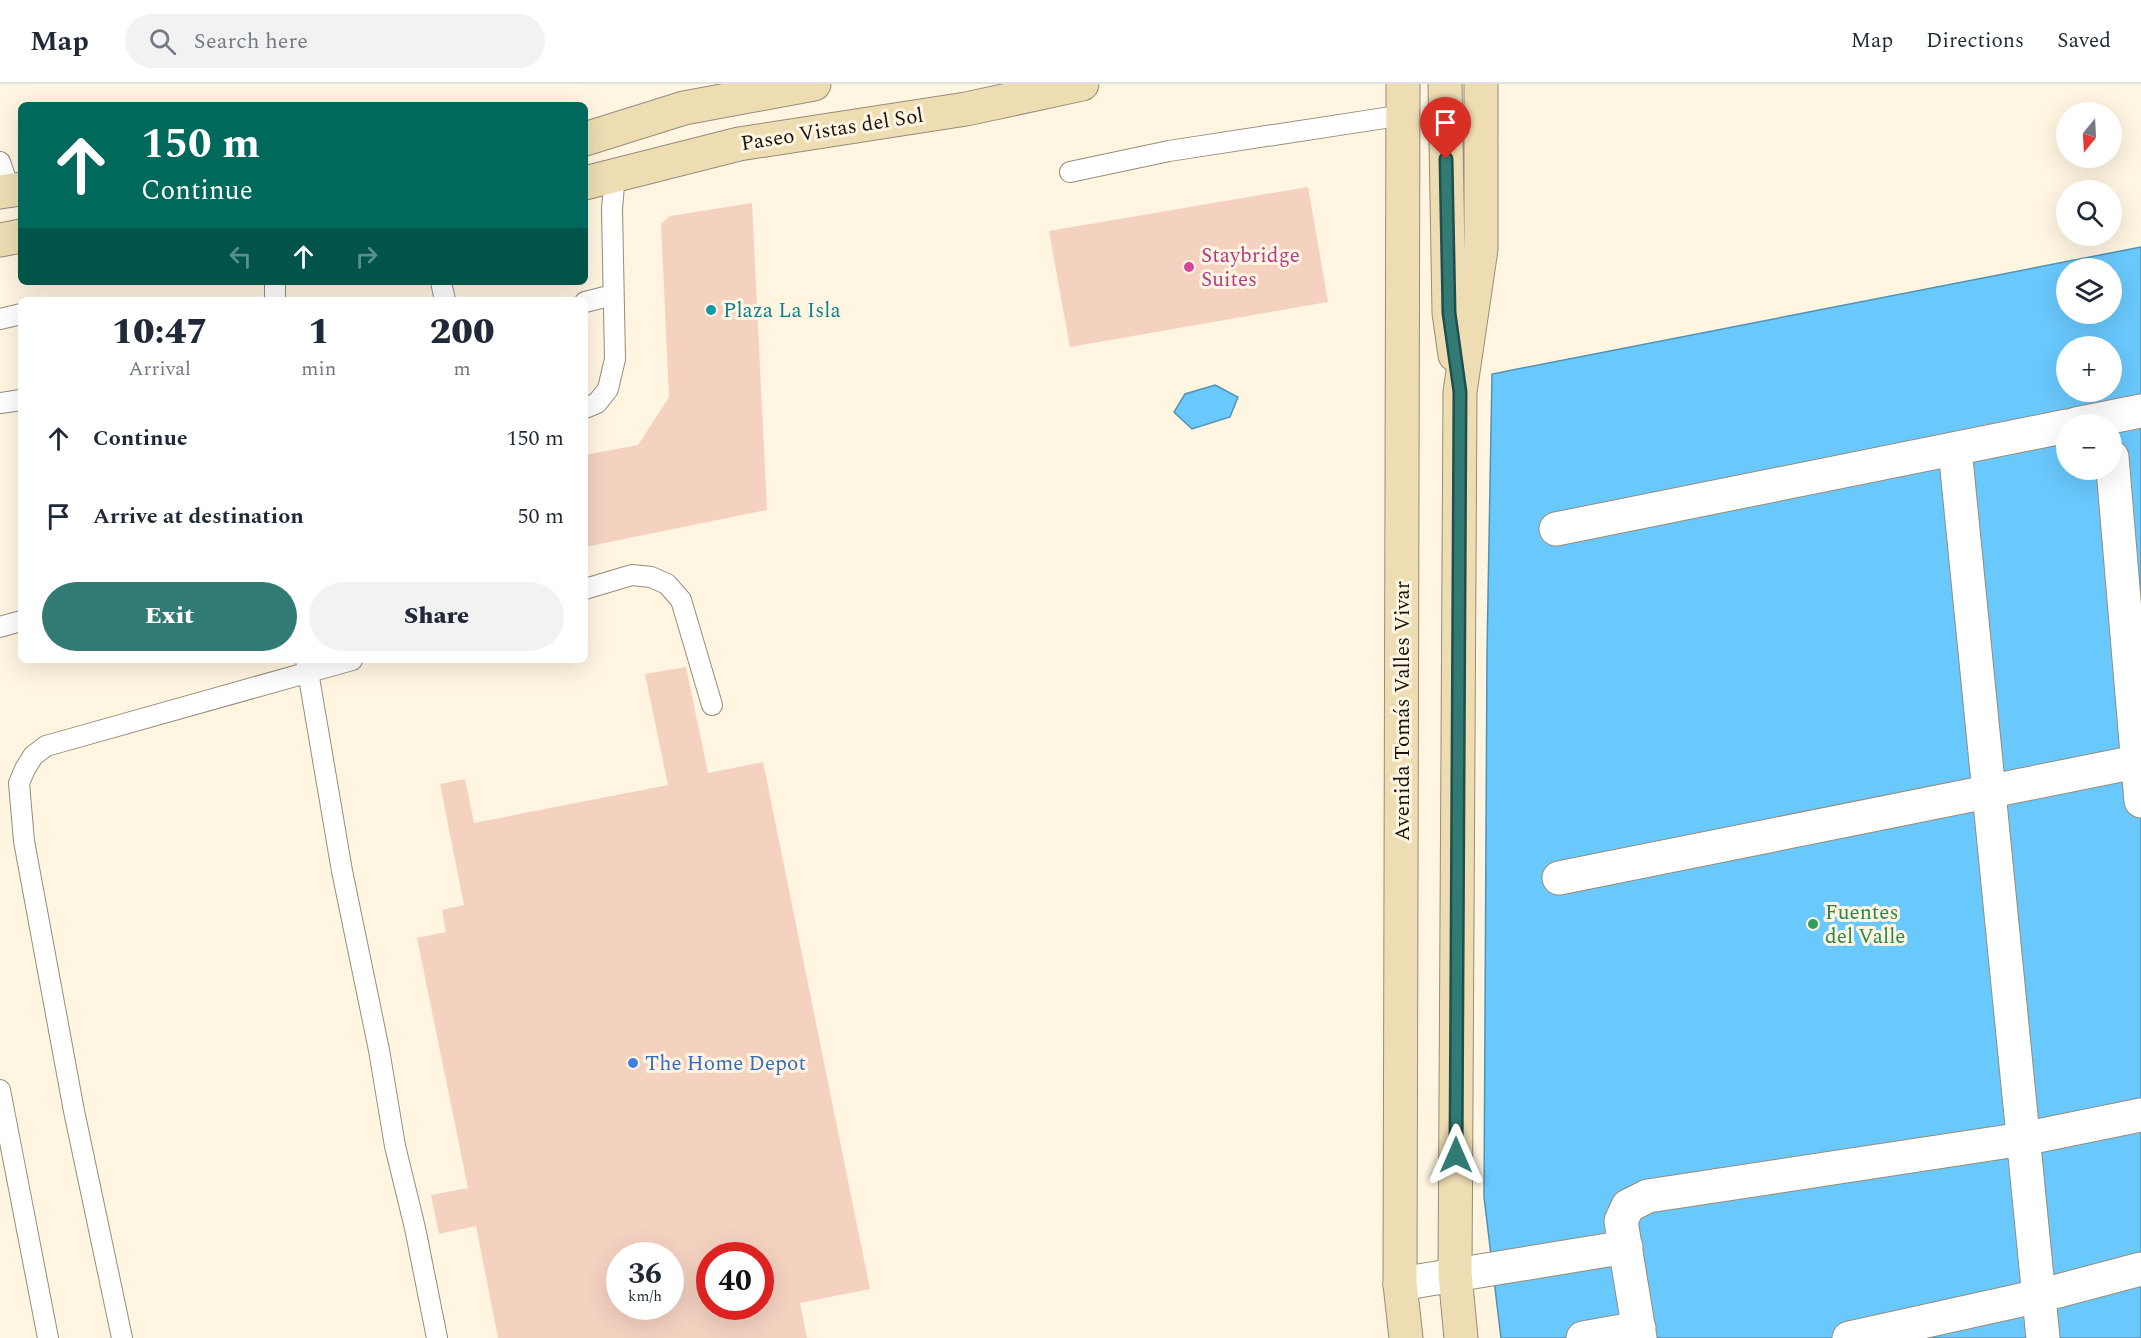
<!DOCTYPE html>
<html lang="en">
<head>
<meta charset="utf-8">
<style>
  :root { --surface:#fff; --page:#f2f2f3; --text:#1f2937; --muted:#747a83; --line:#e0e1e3; --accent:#327a74 }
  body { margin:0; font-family:Spectral,serif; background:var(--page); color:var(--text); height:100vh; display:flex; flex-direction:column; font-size:22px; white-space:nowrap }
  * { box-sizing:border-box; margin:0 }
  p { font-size:20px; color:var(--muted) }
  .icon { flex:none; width:33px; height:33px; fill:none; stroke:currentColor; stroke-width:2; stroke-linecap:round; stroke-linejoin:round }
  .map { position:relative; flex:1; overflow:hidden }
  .details { position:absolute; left:18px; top:213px; width:570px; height:366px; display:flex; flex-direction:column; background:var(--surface); border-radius:9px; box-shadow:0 6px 24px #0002 }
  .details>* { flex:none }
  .top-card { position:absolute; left:18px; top:18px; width:570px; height:183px; border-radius:9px; box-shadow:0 6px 24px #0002; background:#00695c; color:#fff; overflow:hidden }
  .needle { width:39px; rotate:198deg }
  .tools { position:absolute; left:2056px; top:18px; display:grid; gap:12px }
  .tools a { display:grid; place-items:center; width:66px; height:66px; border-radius:50%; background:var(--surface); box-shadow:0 6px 24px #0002; font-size:30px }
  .speed { position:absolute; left:606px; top:1158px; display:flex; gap:12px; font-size:30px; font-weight:700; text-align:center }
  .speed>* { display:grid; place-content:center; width:78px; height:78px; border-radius:50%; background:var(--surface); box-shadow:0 6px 24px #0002; line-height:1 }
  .speed small { font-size:15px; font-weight:400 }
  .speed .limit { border:9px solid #d22; background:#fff; color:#111 }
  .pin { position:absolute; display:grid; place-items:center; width:51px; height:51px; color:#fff; margin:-62px -26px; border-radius:50% 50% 50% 0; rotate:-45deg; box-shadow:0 0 6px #0007 }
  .pin .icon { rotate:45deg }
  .me { position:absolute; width:66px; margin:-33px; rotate:0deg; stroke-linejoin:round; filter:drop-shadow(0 0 4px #0008) }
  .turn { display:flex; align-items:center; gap:21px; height:126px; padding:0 24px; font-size:27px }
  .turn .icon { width:78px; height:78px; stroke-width:2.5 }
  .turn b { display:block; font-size:42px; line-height:51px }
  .lanes { display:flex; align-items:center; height:57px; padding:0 24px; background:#0003; justify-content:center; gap:30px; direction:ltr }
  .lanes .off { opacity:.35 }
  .eta { display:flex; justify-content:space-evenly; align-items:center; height:102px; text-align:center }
  .eta b { font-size:36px; font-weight:800; line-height:42px }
  .primary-button { display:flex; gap:12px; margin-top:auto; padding:12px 24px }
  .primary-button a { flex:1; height:69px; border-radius:36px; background:var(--accent); color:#fff; font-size:24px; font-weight:800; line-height:69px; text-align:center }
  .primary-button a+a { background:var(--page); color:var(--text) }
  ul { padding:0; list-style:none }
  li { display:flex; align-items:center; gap:18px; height:78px; padding:0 24px }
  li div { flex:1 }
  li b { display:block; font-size:22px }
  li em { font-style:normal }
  header { display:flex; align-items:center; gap:36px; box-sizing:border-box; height:84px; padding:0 30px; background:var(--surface); border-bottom:2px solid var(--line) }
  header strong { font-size:28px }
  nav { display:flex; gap:33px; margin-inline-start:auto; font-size:21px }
  .search { width:420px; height:54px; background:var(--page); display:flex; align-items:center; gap:15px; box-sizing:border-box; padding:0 21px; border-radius:33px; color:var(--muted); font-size:22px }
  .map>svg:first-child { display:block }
  .water { fill:#69c8fc; stroke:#5192b5; stroke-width:1.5; fill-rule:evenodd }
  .building { fill:#f5d1c0; fill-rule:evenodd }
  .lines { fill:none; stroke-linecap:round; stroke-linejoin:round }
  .lane-casing { stroke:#968c7a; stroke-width:22 }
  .street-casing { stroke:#968c7a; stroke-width:35 }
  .secondary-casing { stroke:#968c7a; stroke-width:35 }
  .lane { stroke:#fff; stroke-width:20 }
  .street { stroke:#fff; stroke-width:33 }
  .secondary { stroke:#eeddb3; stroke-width:33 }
  .route-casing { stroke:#204f4b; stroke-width:15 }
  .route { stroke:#327a74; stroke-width:10 }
  .hotel-dot { fill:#d1479c; stroke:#fff5e1; stroke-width:2 }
  .culture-dot { fill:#0f9aa8; stroke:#fff5e1; stroke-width:2 }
  .leisure-dot { fill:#2e9e5b; stroke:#fff5e1; stroke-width:2 }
  .shop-dot { fill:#3f7fe0; stroke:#fff5e1; stroke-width:2 }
  .labels { text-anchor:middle; stroke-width:6; stroke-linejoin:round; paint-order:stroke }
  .street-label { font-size:21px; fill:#19150e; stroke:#fff5e1 }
  .hotel-label { font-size:21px; fill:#b23c85; stroke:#fff5e1; text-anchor:start }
  .culture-label { font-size:21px; fill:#0d838f; stroke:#fff5e1; text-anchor:start }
  .leisure-label { font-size:21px; fill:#27864d; stroke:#fff5e1; text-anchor:start }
  .shop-label { font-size:21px; fill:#366cbe; stroke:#fff5e1; text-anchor:start }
</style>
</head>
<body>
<header>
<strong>Map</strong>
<div class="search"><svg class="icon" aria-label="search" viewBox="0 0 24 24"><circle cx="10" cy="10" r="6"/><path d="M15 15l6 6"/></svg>Search here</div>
<nav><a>Map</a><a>Directions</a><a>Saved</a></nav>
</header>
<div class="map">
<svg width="2141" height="1254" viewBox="0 0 2141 1254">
  <rect width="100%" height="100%" fill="#fff5e1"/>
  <path class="water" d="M2141,163V1254H1501L1484,1113L1487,568L1492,290ZM2067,184H2112V230H2067ZM2067,262H2112V308H2067ZM2067,340H2112V386H2067Z
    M1215,301L1238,313L1230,333L1192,345L1174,328L1185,310Z"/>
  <path class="building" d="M1308,103L1328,218L1070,263L1049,147Z
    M752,119L767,426L585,463V371L638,361L669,313L661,140L670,132Z
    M686,583L708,689L763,678L870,1205L800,1219L807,1254H498L476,1142L439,1150L431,1111L468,1104L417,854L446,848L442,826L464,821L440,700L465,695L474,739L668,701L645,590ZM620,1172H670V1222H620ZM710,1172H760V1222H710Z"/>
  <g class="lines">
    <g class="lane-casing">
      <path id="lane" d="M0,78L10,107
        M1070,88L1169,67L1404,31
        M275,198V216
        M441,198L445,216
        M585,218L613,211
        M0,235L21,230
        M0,319L21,316
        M585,324L597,319L608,305L615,275L612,125L615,90
        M585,505L632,491L651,493L667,500L681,516L712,621
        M0,543L21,537
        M306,576L342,787L379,966L395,1062L415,1144L437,1254
        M0,1006L48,1254
        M122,1254L74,1027L24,757L19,699L25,685L33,672L46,662L352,576"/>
    </g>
    <g class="street-casing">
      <path id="street" d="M2076,340L2141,327
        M1955,365L2043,1254
        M2112,373L2141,717
        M1556,445L2067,342
        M1559,794L2141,677
        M1400,1200L1626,1163
        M1583,1254L1639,1244
        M1640,1254L1621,1137L1628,1122L1648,1112L2023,1055L2141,1031
        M1849,1254L2039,1212L2141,1185"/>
    </g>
    <g class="secondary-casing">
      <path id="secondary" d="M1403,0L1400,1200L1406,1254
        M1445,0L1449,229L1455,271
        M585,55L684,24L814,0
        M585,99L739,60L966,25L1082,0
        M0,108L21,105
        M0,156L21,152
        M1461,1254L1455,1190L1460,308L1481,165V0"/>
    </g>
    <use href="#lane" class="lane"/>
    <use href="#street" class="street"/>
    <use href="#secondary" class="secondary"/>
  </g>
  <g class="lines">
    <g class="route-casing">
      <path id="route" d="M1446,75L1449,229L1460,308L1456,1071"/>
    </g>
    <use href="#route" class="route"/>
  </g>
  <circle class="hotel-dot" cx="1189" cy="183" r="6"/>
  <circle class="culture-dot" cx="711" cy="226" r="6"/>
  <circle class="leisure-dot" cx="1813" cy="840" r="6"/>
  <circle class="shop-dot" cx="633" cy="979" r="6"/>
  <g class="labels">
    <g class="street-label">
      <text transform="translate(832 45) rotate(-9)" y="7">Paseo Vistas del Sol</text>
      <text transform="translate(1402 627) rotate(-90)" y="7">Avenida Tomás Valles Vivar</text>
    </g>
    <g class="hotel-label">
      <text x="1201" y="178">Staybridge<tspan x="1201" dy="24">Suites</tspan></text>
    </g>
    <g class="culture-label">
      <text x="723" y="233">Plaza La Isla</text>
    </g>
    <g class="leisure-label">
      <text x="1825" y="835">Fuentes<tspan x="1825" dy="24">del Valle</tspan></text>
    </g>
    <g class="shop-label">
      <text x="645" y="986">The Home Depot</text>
    </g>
  </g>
</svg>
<div class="tools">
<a><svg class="needle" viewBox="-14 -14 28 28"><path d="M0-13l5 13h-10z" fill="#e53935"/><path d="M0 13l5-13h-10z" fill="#747a83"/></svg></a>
<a><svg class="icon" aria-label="search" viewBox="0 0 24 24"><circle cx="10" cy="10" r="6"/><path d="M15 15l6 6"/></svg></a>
<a><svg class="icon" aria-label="layers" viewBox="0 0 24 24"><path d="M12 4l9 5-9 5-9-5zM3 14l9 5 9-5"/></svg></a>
<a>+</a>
<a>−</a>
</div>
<div class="speed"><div>36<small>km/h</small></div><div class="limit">40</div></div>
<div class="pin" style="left:1446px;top:75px;background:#d93025"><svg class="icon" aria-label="arrive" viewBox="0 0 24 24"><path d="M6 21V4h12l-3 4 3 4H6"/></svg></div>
<svg class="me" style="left:1456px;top:1071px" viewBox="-20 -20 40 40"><path d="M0-17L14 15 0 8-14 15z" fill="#327a74" stroke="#fff" stroke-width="4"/></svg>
<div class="top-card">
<div class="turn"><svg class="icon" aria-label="ahead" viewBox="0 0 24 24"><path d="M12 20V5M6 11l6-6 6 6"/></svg><div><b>150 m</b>Continue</div></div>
<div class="lanes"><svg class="icon off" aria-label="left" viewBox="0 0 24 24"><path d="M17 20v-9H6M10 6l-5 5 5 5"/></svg><svg class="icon" aria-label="ahead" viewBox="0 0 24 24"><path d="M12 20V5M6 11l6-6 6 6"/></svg><svg class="icon off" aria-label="right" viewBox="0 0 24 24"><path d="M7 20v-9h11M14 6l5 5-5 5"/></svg></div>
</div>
<section class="details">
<div class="eta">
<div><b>10:47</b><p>Arrival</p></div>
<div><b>1</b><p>min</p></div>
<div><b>200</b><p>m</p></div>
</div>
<ul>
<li><svg class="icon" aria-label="ahead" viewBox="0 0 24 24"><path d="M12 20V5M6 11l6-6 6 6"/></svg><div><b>Continue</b></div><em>150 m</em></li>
<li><svg class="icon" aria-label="arrive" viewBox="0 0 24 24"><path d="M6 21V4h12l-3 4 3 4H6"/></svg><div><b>Arrive at destination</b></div><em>50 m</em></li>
</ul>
<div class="primary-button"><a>Exit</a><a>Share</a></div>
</section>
</div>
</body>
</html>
